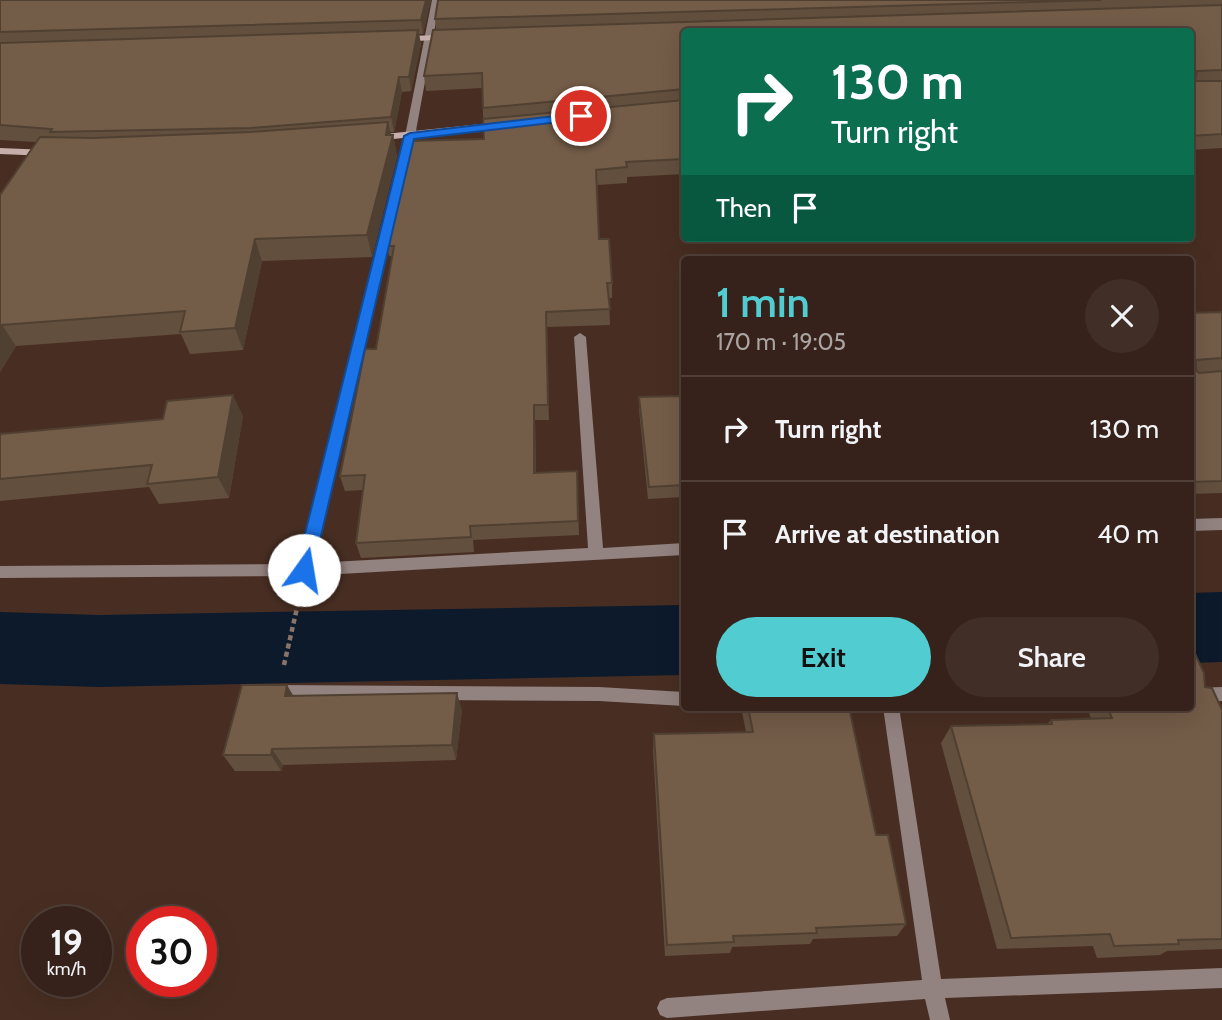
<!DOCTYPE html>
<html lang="en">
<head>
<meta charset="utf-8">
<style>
  :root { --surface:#36221a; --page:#412f27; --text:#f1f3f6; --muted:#aaa4a2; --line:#503f39; --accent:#51ccd1 }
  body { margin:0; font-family:Cabin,sans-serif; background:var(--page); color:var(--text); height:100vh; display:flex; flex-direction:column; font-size:26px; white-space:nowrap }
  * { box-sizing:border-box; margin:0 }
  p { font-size:23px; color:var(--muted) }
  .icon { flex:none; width:38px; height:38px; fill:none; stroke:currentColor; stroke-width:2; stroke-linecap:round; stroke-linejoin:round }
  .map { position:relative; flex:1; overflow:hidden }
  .sheet { position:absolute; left:681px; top:256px; width:513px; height:455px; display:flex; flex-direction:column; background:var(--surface); border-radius:7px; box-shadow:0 7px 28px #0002,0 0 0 2px var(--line) }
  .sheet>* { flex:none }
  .guide { position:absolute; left:681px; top:28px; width:513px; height:214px; border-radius:7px; box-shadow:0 7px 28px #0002,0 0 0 2px var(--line); background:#0b6e4f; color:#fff; overflow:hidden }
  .speed { position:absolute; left:21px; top:906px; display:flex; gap:14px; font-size:35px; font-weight:700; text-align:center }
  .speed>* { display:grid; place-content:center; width:91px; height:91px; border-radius:50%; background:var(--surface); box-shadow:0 7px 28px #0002,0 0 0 2px var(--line); line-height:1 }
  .speed small { font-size:18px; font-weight:400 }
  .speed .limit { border:10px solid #d22; background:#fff; color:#111 }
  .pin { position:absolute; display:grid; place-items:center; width:60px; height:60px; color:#fff; margin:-30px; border:4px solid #fff; border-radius:50%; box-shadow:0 2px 7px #0007 }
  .me { position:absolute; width:77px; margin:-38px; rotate:13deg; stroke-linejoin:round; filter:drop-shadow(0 0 5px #0008) }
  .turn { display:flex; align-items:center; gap:24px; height:147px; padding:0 35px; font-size:32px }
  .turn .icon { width:91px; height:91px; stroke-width:2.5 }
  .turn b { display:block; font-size:49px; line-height:60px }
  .then { display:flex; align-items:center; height:66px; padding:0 35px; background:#0003; gap:14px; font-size:26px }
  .round { display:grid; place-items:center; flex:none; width:74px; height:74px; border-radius:37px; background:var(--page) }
  .head { display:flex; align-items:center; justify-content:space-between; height:119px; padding:0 35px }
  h1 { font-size:42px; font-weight:600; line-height:52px; color:var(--accent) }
  .cta { display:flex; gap:14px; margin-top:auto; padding:14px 35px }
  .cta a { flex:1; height:80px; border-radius:42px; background:var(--accent); color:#111; font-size:28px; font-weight:600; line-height:80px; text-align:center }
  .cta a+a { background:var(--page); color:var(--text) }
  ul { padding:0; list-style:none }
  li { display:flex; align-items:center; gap:21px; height:105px; padding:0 35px; border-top:2px solid var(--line) }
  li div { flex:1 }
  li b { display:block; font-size:26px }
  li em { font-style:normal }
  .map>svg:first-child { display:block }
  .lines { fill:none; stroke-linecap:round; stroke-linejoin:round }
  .river { fill:#0c1a2c; fill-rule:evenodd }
  .path { stroke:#8a746a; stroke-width:4.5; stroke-dasharray:5 3.5; stroke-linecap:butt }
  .street { fill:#928280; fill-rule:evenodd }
  .secondary { fill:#c6aeaa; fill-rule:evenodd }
  .wall { fill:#634f3e }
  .shaded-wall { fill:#504032 }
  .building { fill:#735c48; stroke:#504032; stroke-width:2 }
  .route { fill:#1a73e8; stroke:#114b97; stroke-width:2 }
</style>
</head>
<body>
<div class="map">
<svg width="1222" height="1020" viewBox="0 0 1222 1020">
  <rect width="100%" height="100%" fill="#482e22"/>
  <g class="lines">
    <path class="river" d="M1222,592V662L1190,663V593Z
      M684,605V675L99,687L0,684V612L99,615Z"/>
    <path class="path" d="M284,665L300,595"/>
    <path class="street" d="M432,0H440L415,136L313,563L588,548L574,337L580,333L586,337L603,548L684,543V555L304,576L0,578V566L298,564L405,136Z
      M1222,518V530L1190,531V519Z
      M277,685L599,687L684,692V706L599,701L277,699L271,697L269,692L271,687Z
      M1222,687V701L1190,702V688Z
      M883,707H899L941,979L1222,968V988L945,998L950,1020H930L925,999L667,1018L660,1015L657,1008L660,1001L667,998L922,980Z"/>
    <path class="secondary" d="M447,35H450V39L401,42L397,39L401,36Z
      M501,122L504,123V127L375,141L370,138L375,135Z
      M0,148L48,150L53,153L48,156L0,154Z"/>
  </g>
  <path class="wall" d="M0,0H431L423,34H419L421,44L411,91L402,92L394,132H390L391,135H393L397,156L372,257L262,261L243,350L190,354L181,334L16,346L0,372V195L36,142L0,140Z
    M438,0H1222V148L1190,150V32H684V174L627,177V183L597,185L599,239L612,283V298H609L610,325L547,327L549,420H535L536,473L577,471L579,535L473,540L474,552L361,558L356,543L363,490L345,491L340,476L376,349L392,260L391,256H389L386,241L484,139L482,88L426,91L424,76L436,29L435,19Z
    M1222,312V371L1198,372L1222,371V493L1190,494V313Z
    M684,396V497L648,499L639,410V397Z
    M243,416L229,498L159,504L149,487L0,501V434Z
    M1205,687L1222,710V949L1167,951L1160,955L1097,958L1093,946L997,949L941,743L951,726L1047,724L1051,720L1091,719L1087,707H1190Z
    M293,696L462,710L456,760L283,765L281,771H235L223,755Z
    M741,707H849L876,835L906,924L897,936L813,939L810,944L732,947L730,953L665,956L653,750L654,734L746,732Z"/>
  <path class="shaded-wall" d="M426,0H431L423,34L421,20Z
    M418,30L421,44L411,91L409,77Z
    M399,77L402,92L394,132L391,117Z
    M388,122L392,141L393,135L397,156L372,257L367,235Z
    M255,239L262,261L243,350L235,328Z
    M546,312L547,327L549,420L548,405Z
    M2,325L16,346L0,372V328Z
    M233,395L243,416L229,498L218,477Z
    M534,405L535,420L536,488L534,473Z
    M287,685L297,702L285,696Z
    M457,693L462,710L456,760L452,745Z
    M272,749L283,765L281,771L271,755Z"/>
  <path class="building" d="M0,0H426L421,20L0,32Z
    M438,0H1101L435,19Z
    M1222,5V70L1197,71L1195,81H1222V134L1190,136V32H684V89L483,108L482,73L424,76L433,30Z
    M418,30L409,77H399L391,117L251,128L50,132L52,129L0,125V43Z
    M684,100V159L626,162L627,167L596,170L599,239H609L612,283H607L610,309L546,312L548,405H534V473L577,471L578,521L470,526L471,537L356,543L365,475L340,476L365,349H376L394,246H389L390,241H386L410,141L484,139L483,119Z
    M388,122L386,135H393L367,235L255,239L235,328L180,332L185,311L2,325L0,328V195L40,137L93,138L250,132Z
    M1222,312V358L1196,360V370L1199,373L1222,371V481L1190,482V313Z
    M233,395L218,477L147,484L152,465L0,479V434L163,419L167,401Z
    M684,396V485L649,487L639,397Z
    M1190,643L1204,673L1205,687L1212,688L1222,710V939L1178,940L1179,944L1114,946L1110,934L1011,938L951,726L1052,724L1051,720L1112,718L1107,707H1190Z
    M242,685H287L285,696L457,693L452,745L272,749L271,755H223Z
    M748,707H849L876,835H888L906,924L816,928L817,933L733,936L734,942L667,945L654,734L753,732Z"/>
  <path class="route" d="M581,113L586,116L584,119L414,139L313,570L310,575H298L296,570L404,136L410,133Z"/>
</svg>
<div class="speed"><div>19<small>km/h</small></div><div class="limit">30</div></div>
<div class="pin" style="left:581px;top:116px;background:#d93025"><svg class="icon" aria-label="arrive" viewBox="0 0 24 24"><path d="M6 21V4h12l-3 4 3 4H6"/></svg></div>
<svg class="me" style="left:304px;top:570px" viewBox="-20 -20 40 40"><circle r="19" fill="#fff"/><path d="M0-13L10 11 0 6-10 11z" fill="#1a73e8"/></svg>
<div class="guide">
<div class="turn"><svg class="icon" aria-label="right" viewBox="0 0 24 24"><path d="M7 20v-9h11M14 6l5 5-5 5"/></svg><div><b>130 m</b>Turn right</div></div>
<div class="then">Then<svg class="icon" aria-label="arrive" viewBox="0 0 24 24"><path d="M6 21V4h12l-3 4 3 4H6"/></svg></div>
</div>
<section class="sheet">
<div class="head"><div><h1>1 min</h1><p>170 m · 19:05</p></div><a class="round"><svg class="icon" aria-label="close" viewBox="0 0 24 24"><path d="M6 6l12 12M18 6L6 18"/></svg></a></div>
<ul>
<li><svg class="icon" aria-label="right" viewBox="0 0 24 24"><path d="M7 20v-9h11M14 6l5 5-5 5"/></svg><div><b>Turn right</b></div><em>130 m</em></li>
<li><svg class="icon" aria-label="arrive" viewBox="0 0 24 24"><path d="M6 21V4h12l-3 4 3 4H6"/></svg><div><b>Arrive at destination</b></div><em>40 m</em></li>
</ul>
<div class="cta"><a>Exit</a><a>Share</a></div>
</section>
</div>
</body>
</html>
